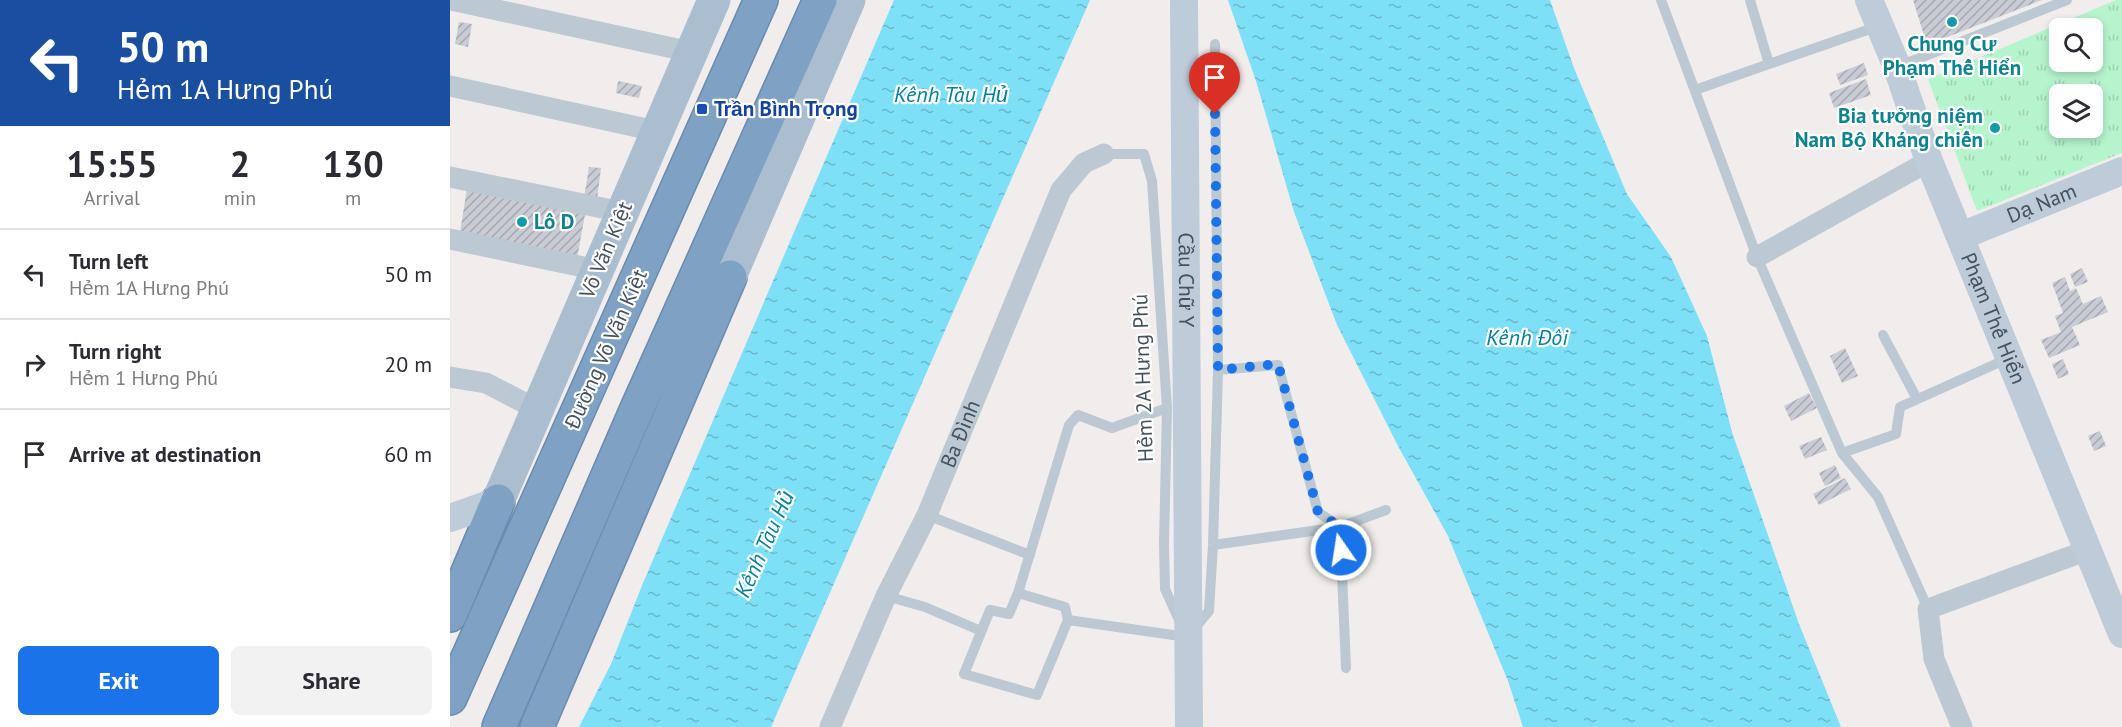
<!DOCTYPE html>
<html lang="en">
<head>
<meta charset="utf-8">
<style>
  :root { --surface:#fff; --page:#f2f2f3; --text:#2b2b33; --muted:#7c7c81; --line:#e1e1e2; --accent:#1a73e8 }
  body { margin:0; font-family:"PT Sans",sans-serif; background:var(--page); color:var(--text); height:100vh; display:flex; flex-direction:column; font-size:22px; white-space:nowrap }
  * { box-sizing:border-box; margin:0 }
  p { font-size:20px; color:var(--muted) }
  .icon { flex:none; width:33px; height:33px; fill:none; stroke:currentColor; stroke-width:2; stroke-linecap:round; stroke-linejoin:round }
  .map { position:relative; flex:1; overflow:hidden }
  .drawer { display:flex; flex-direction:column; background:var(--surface); width:450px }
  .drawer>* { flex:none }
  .banner { background:#1a4fa0; color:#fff; overflow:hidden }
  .tools { position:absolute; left:1599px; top:18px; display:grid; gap:12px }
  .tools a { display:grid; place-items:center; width:54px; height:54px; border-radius:9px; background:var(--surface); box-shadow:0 3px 9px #0003; font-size:30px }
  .pin { position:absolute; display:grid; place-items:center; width:51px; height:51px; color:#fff; margin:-62px -26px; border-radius:50% 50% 50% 0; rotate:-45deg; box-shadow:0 0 6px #0007 }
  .pin .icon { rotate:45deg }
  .me { position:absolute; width:66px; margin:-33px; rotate:347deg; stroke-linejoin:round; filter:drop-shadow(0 0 4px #0008) }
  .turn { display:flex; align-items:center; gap:21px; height:126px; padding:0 18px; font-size:27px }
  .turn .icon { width:78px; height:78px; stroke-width:2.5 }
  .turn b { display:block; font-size:42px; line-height:51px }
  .eta { display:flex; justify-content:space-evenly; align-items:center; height:102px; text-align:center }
  .eta b { font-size:36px; font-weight:600; line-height:42px }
  .button { display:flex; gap:12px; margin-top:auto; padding:12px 18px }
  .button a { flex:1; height:69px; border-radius:9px; background:var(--accent); color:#fff; font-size:24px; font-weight:600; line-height:69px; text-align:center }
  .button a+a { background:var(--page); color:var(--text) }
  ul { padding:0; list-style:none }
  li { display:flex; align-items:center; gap:18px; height:90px; padding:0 18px; border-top:2px solid var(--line) }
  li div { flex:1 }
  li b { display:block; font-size:22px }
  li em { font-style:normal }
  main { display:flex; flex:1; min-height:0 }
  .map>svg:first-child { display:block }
  .grass { fill:url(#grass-tufts); fill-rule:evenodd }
  .water { fill:url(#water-ripples) }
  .building { fill:url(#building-hatch) }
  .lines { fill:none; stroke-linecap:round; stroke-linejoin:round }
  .highway-casing { stroke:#6a8caf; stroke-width:36 }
  .lane { stroke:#bcc9d2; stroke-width:10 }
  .street { stroke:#bcc9d2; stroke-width:21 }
  .secondary { stroke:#becbd9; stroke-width:28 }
  .primary { stroke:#aabed0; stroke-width:33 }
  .highway { stroke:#7fa1c3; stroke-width:33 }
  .route { stroke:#1a73e8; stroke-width:10; stroke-dasharray:0 18 }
  .culture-dot { fill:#0f9aa8; stroke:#fff; stroke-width:2 }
  .transit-dot { fill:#1a4fb4; stroke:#fff; stroke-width:2 }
  .labels { text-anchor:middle; stroke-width:4.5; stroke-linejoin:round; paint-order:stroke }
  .culture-label { font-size:21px; font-weight:bold; fill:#0d838f; stroke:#fff }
  .transit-label { font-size:21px; font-weight:bold; fill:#164399; stroke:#fff; text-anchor:start }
  .street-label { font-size:21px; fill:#44525d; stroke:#fff }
  .water-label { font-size:22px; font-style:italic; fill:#037f9c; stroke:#fff }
</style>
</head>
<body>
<main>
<section class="drawer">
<div class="banner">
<div class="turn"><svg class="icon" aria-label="left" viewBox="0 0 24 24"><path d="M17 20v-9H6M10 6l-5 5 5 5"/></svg><div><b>50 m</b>Hẻm 1A Hưng Phú</div></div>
</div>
<div class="eta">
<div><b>15:55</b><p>Arrival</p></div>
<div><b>2</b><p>min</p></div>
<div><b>130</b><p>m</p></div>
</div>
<ul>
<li><svg class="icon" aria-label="left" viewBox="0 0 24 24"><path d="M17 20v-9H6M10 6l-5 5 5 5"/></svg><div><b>Turn left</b><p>Hẻm 1A Hưng Phú</p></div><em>50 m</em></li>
<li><svg class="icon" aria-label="right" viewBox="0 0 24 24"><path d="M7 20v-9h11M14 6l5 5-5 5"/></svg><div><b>Turn right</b><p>Hẻm 1 Hưng Phú</p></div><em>20 m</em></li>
<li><svg class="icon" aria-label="arrive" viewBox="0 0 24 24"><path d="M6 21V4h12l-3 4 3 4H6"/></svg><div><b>Arrive at destination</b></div><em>60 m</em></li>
</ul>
<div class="button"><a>Exit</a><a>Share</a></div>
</section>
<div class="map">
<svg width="1672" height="727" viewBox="0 0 1672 727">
  <defs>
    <pattern id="grass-tufts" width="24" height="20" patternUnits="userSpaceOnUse" patternTransform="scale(1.5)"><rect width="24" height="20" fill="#b6f4cd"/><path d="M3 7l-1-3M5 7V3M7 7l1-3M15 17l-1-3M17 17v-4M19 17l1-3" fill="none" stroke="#9ed3b2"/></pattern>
    <pattern id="water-ripples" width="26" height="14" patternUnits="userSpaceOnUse" patternTransform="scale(1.5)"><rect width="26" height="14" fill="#7de0f6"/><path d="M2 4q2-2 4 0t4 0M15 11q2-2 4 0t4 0" fill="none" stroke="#68b8ca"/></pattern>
    <pattern id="building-hatch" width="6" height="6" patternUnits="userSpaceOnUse" patternTransform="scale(1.5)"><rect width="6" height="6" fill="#c9ccd4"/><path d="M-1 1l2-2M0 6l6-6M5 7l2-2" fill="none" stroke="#a5a8af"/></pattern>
  </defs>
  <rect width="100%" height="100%" fill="#f1eded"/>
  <path class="grass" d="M1666,0H1672V153L1527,211L1478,79ZM1610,28H1642V62H1610ZM1610,94H1642V128H1610Z"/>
  <path class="water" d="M444,0H640L321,727H129L161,664L193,583Z
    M778,0H1100L1124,68L1177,194L1221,257L1257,336L1282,432L1349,624L1391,727H1073L1058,681L998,536L948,446L887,325L844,212L806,81Z"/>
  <path class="building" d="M1463,0H1592L1477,45Z
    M9,22L22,24L18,47L5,44Z
    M1414,63L1418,75L1390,85L1386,74Z
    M1416,79L1421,95L1384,108L1379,93Z
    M168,81L192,86L189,98L166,93Z
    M139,167L151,168L147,200L134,198Z
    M17,188L136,209L127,259L9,239Z
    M1632,268L1638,282L1625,287L1620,274Z
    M1615,277L1620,291L1626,288L1633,304L1651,296L1658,312L1622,327L1630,345L1599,358L1591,340L1611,332L1605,316L1613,313L1602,283Z
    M1395,348L1408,376L1392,383L1380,356Z
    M1613,359L1619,374L1608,379L1602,364Z
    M1359,393L1367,408L1341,421L1334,406Z
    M1650,431L1656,446L1644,451L1638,436Z
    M1371,437L1377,450L1355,459L1349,446Z
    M1385,465L1391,478L1375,486L1369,473Z
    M1395,478L1401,489L1369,505L1363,494Z"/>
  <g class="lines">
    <g class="highway-casing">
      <path id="highway" d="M0,615L48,501
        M0,698L311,0
        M49,727L186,411L370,0
        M87,727L280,277"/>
    </g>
    <path class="lane" d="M1211,0L1307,257L1392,453L1428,497L1478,609
      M1319,64L1429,26
      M1447,67L1617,0
      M1245,90L1319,64L1300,0
      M654,154H694L702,181L717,408L714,544L715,589L729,620
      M1433,335L1467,399
      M768,370L828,365L868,512L890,527L896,668
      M1392,453L1446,434L1450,407L1559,358
      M477,515L580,555
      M763,545L890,527L936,510
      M568,593L615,607L618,620L587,695L514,674L540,610L559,614L568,593L619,425L628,415L662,428L717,408
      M436,596L475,607L531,631
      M618,620L737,637
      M743,630L759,611L763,545L768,370L765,44"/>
    <g class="street">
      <path d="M1,0L241,52"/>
      <path d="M0,86L206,131"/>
      <path d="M0,177L172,212"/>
      <path d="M0,239L148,270"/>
      <path d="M1307,257L1479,161"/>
      <path d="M0,377L36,383L88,410"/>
      <path id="s1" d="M380,727L436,596L477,515L611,190L634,163L654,154"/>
      <path d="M1512,727L1484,659L1478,609L1638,550"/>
    </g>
    <g class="secondary">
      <path id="s2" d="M734,0L739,727"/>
      <path id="s3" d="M1419,0L1447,67L1479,161L1672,634"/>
      <path id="s4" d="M1511,236L1672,171"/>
      <path d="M0,518L48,501"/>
    </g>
    <path class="primary" d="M280,277L399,0
      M48,501L264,0"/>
    <use href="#highway" class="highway"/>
  </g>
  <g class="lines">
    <path class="route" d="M765,114L768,370L828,364L868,512L890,527L891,550"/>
  </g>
  <g class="culture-dot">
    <circle cx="1502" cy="22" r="6"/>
    <circle cx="1545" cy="128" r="6"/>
    <circle cx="72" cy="222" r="6"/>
  </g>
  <rect class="transit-dot" x="246" y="103" width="12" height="12" rx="3"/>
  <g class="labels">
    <g class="culture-label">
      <text x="1502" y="51">Chung Cư<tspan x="1502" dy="24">Phạm Thế Hiển</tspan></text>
      <text x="1533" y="123" text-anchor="end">Bia tưởng niệm<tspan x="1533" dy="24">Nam Bộ Kháng chiến</tspan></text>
      <text x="84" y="229" text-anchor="start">Lô D</text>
    </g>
    <g class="transit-label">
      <text x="264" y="116">Trần Bình Trọng</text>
    </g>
    <g class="street-label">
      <text dy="7" stroke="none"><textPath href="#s4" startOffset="87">Dạ Nam</textPath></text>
      <text transform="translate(156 250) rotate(-67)" y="7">Võ Văn Kiệt</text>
      <text dy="7" stroke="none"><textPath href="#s2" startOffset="280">Cầu Chữ Y</textPath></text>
      <text dy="7" stroke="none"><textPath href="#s3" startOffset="342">Phạm Thế Hiển</textPath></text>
      <text transform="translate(156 349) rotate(-66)" y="7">Đường Võ Văn Kiệt</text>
      <text transform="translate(693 378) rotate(-92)" y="7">Hẻm 2A Hưng Phú</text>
      <text dy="7" stroke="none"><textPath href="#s1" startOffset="321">Ba Đình</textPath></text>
    </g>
    <g class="water-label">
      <text x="501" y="102">Kênh Tàu Hủ</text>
      <text x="1077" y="345">Kênh Đôi</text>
      <text transform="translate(314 544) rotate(-66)" y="8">Kênh Tàu Hủ</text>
    </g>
  </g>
</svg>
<div class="tools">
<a><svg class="icon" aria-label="search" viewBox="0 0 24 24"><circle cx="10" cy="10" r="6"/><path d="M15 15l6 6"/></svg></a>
<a><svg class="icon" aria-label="layers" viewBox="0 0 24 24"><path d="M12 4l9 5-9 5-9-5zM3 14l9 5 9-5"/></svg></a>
</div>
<div class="pin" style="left:765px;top:114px;background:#d93025"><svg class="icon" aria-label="arrive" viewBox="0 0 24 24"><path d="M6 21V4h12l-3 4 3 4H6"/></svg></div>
<svg class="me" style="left:891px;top:550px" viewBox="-20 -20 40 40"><circle r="17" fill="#1a73e8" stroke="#fff" stroke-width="3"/><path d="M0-11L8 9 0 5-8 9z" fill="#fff"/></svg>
</div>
</main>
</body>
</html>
